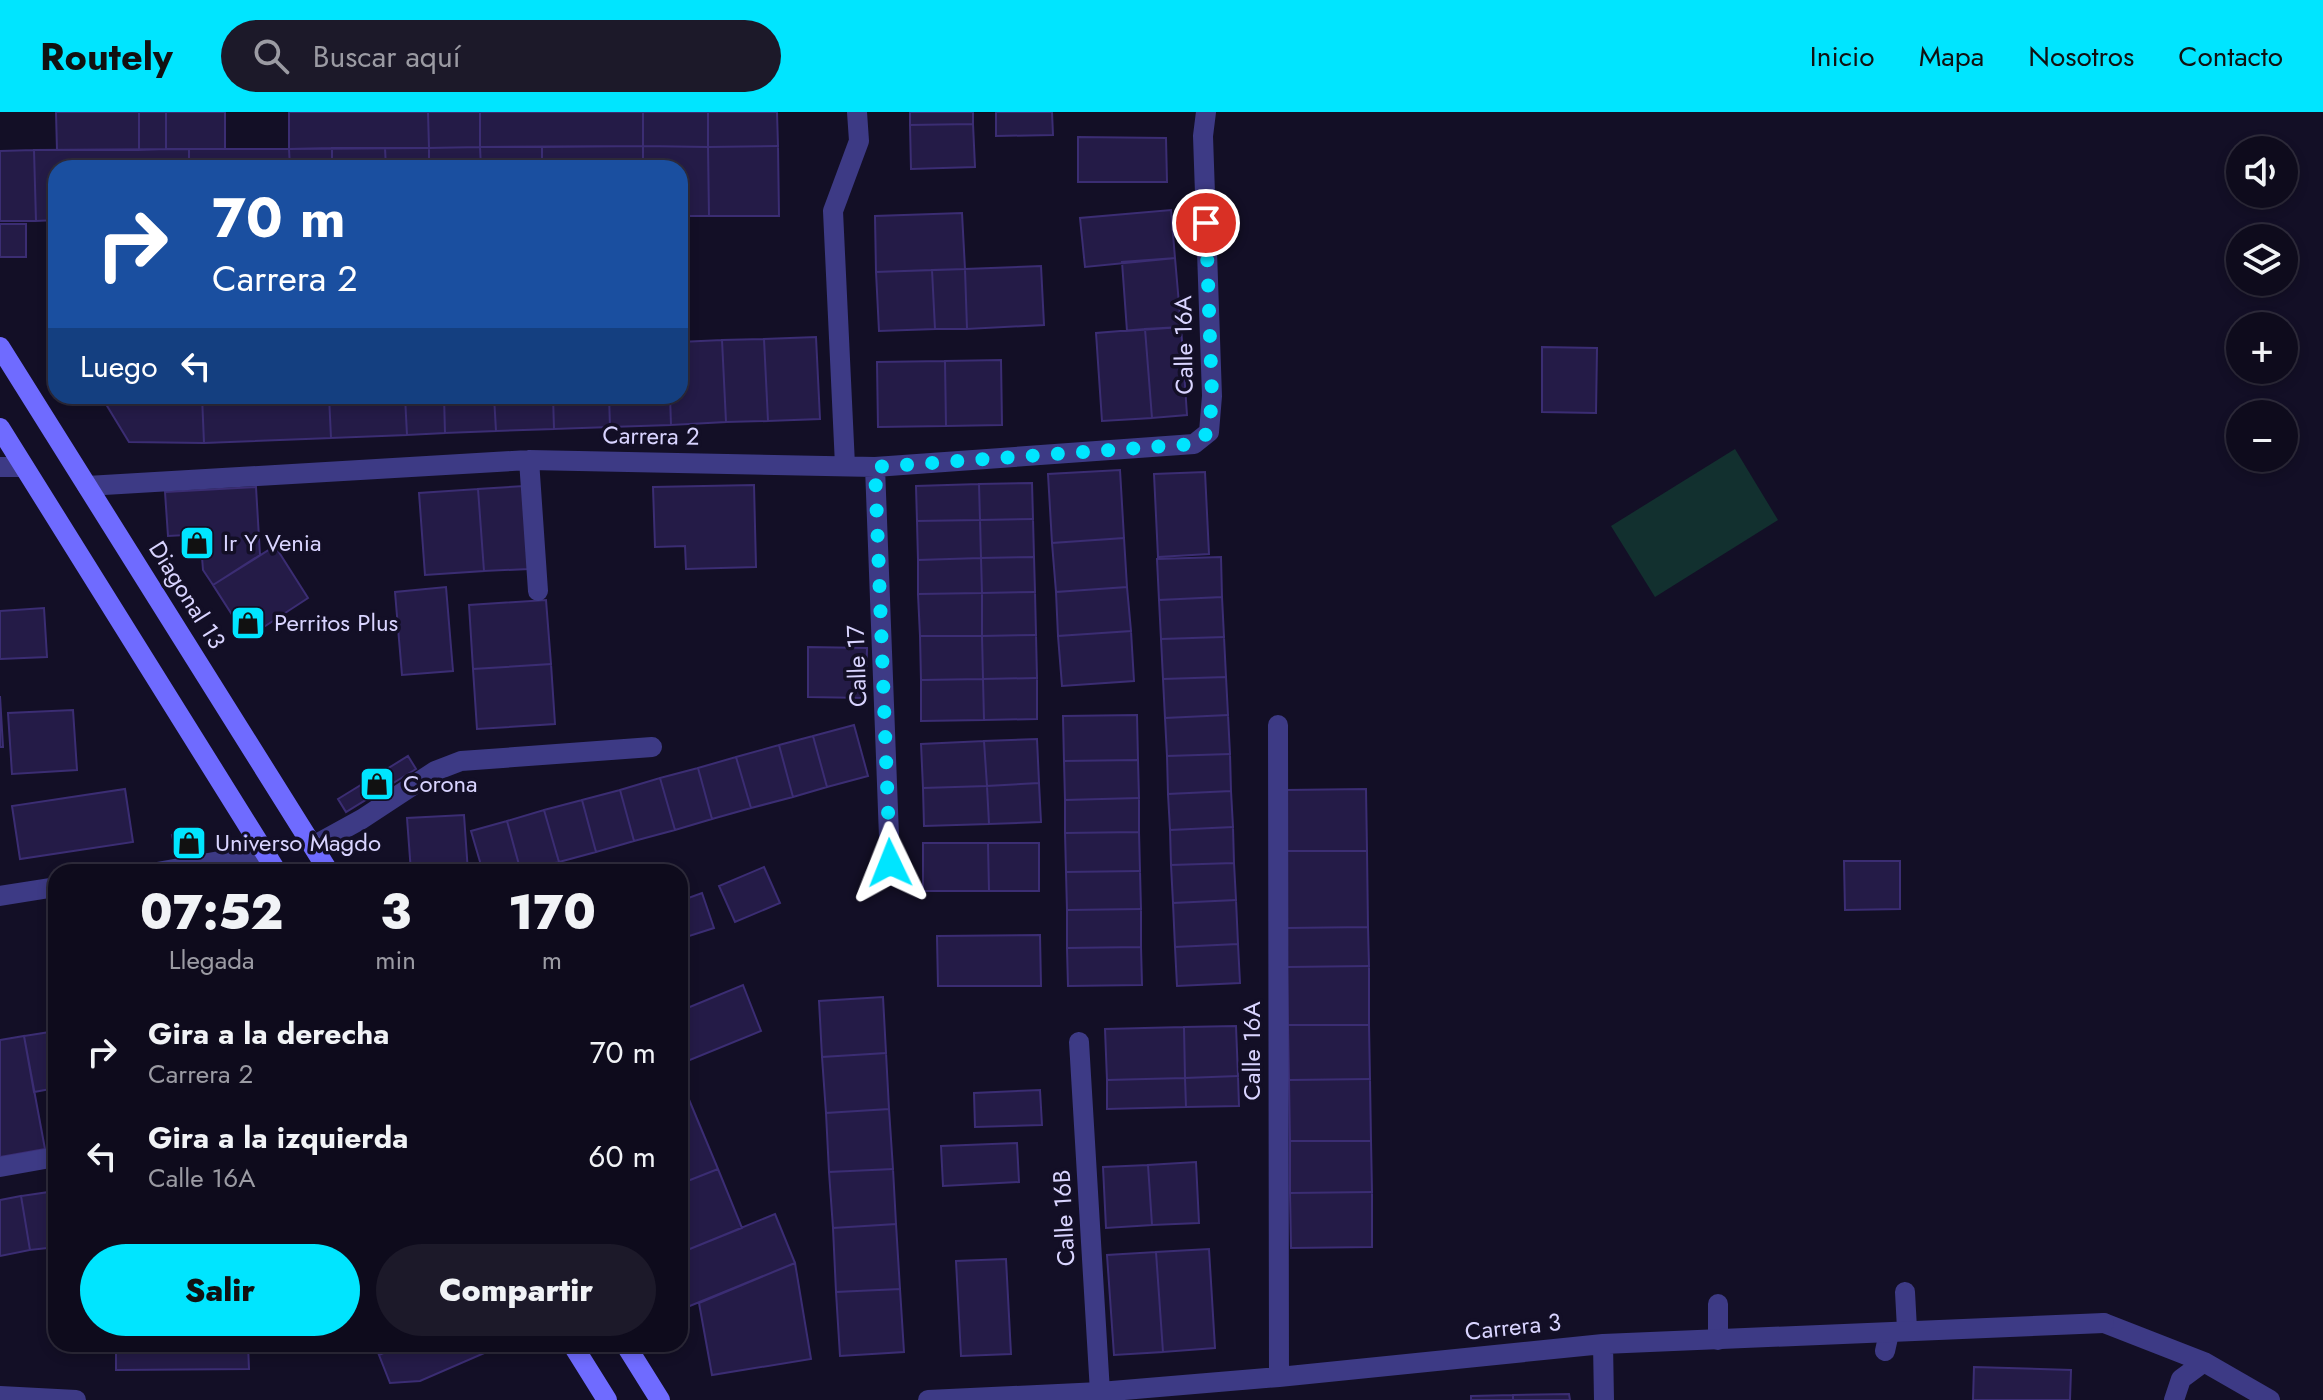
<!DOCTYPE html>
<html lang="es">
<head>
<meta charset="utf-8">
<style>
  :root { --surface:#0e0b1c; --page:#1c1929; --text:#f1f3f6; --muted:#9b9ba3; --line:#2e2b3b; --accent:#00e5ff }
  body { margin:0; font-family:Jost,sans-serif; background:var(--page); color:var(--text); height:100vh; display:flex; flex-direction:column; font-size:30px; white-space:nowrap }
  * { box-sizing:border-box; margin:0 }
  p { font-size:26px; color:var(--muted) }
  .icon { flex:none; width:44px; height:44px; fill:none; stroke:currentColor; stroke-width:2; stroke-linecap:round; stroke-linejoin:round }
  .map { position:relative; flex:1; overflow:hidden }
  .details { position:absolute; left:48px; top:752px; width:640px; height:488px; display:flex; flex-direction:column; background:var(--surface); border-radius:24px; box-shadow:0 4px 12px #0003,0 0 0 2px var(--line) }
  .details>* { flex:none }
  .hud { position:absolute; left:48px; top:48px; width:640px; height:244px; border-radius:24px; box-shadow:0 4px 12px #0003,0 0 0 2px var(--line); background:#1a4fa0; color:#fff; overflow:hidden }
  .tools { position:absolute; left:2226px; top:24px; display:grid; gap:16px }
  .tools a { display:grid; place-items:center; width:72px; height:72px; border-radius:50%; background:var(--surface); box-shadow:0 4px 12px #0003,0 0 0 2px var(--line); font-size:40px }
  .pin { position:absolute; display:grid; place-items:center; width:68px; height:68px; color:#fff; margin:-34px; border:4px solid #fff; border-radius:50%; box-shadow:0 2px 8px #0007 }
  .me { position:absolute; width:88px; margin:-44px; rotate:358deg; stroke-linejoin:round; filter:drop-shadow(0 0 6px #0008) }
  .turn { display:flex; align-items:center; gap:28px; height:168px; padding:0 32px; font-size:36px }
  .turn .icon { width:104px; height:104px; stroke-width:2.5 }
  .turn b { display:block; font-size:56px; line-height:68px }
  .then { display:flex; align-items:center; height:76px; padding:0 32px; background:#0003; gap:16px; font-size:30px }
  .eta { display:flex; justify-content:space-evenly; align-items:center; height:136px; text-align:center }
  .eta b { font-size:48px; font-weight:800; line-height:56px }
  .cta { display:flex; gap:16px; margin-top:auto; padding:16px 32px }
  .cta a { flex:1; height:92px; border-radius:48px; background:var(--accent); color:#111; font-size:32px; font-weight:800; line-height:92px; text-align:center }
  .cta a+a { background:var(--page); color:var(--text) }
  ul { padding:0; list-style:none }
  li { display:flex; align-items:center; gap:24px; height:104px; padding:0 32px }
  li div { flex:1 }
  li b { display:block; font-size:30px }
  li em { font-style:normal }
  header { display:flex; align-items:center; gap:48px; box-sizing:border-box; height:112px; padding:0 40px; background:var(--accent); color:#111 }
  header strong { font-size:38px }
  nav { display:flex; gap:44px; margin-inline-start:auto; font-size:28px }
  .search { width:560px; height:72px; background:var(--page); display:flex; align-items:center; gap:20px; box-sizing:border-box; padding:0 28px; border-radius:44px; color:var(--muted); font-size:30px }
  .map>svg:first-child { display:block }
  .green { fill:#12302f }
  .building { fill:#241b47; stroke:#3b2d73; stroke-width:2 }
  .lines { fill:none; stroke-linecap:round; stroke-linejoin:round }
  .service { stroke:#3d3a85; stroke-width:20 }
  .minor { stroke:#3d3a85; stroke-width:20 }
  .secondary { stroke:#6f6bff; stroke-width:20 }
  .route { stroke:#00e5ff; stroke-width:14; stroke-dasharray:0 25.2 }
  .labels { text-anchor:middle; stroke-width:7; stroke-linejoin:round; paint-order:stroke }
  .street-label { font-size:24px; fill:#d9d4ff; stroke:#130f26 }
  .poi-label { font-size:24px; fill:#d9d4ff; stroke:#130f26; text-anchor:start }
</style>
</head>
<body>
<header>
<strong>Routely</strong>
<div class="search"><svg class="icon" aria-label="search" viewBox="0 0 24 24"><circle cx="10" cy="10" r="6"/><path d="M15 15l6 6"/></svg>Buscar aquí</div>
<nav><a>Inicio</a><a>Mapa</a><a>Nosotros</a><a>Contacto</a></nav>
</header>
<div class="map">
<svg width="2323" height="1288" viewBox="0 0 2323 1288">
  <rect width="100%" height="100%" fill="#130f26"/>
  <path class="green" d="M1735,337L1778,408L1655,485L1611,414Z"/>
  <path class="building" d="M56,0H139V38H57Z
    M139,0H166V37L139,38Z
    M166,0H225V37H166Z
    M289,0H428L429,36L289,37Z
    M428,0H480V35L429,36Z
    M480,0H643V34L480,35Z
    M643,0H708V35L643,34Z
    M708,0H777L778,34L708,35Z
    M910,0H973V12L910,13Z
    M996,0H1052L1053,23L996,24Z
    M973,12L975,55L911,57L910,13Z
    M1078,25L1166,26L1167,70H1078Z
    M643,34V56H542V35Z
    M643,34L708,35L709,104H680V56H643Z
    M778,34L779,104H709L708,35Z
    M480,35L481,56H429V36Z
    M480,35H542V56H481Z
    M332,36V56H290L289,37Z
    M332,36H385L386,56H332Z
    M385,36H429V56H386Z
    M189,37V56H56V108L36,109L34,38Z
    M189,37H289L290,56H189Z
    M34,38L36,109H0V39Z
    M1171,98L1175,146L1085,155L1080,106Z
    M962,101L965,157L876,160L875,104Z
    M0,112H26V145H0Z
    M1175,146L1181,215L1127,219L1122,150Z
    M1041,154L1044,213L967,217L965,157Z
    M965,157L967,217H935L932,158Z
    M932,158L935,217L879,219L876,160Z
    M1181,215L1187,303L1152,306L1145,217Z
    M1145,217L1152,306L1102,309L1096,221Z
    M816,225L820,307L768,309L764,227Z
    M764,227L768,309L726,310L722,228Z
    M722,228L726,310L671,313L670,284H680V230Z
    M1542,235L1597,236L1596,301L1542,300Z
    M1001,248L1002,313L946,314L945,249Z
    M945,249L946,314L878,315L877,250Z
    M101,284H202L204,331L129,330Z
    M202,284H329L331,326L204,331Z
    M329,284H405L407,323L331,326Z
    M405,284H444L445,321L407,323Z
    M444,284H494L496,319L445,321Z
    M494,284H553L554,317L496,319Z
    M553,284H609L610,315L554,317Z
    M609,284H670L671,313L610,315Z
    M1120,358L1124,426L1052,431L1048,362Z
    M1205,360L1209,442L1158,445L1154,362Z
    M1032,371L1033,407L980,408L979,372Z
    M979,372L980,408L917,409L916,374Z
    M754,373L756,455L686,457L685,434L655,435L653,375Z
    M524,374L529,457L484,459L478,377Z
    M256,375L260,443L213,473L203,458L202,445L187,446L186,423L168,424L165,380Z
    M478,377L484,459L425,463L419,381Z
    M1033,407L1034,445L981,446L980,408Z
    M980,408L981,446L918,448L917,409Z
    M1124,426L1127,475L1056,480L1052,431Z
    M275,434L308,486L247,526L213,473Z
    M1034,445L1035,480L982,481L981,446Z
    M1221,445L1222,485L1159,488L1157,447Z
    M981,446L982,481L918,482V448Z
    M446,475L453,559L402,563L395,480Z
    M1127,475L1131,519L1058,524L1056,480Z
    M1035,480L1036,523L982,524V481Z
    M982,481V524H920L918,482Z
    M1222,485L1224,525L1161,527L1159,488Z
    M546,488L551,552L473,557L469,493Z
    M44,496L47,545L0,547V499Z
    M1131,519L1134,569L1062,574L1058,524Z
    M1036,523L1037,566L983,567L982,524Z
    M920,524H982L983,567L921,568Z
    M1224,525L1226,565L1163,567L1161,527Z
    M808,535L867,536L866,586L808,585Z
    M551,552L555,612L477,617L473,557Z
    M1226,565L1228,603L1165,606L1163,567Z
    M1037,566V607L984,608L983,567Z
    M983,567L984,608L921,609V568Z
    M0,584L3,635H0Z
    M73,598L77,658L12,662L8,601Z
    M1137,603L1138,648L1064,649L1063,604Z
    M1228,603L1230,642L1167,644L1165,606Z
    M854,613L868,664L827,675L813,624Z
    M813,624L827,675L793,685L779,633Z
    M1037,627L1039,671L987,674L984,629Z
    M984,629L987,674L923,676L921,632Z
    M779,633L793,685L751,696L736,645Z
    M1230,642L1231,679L1168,682L1167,644Z
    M408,644L416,657L346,700L338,687Z
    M736,645L751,696L712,707L698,656Z
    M1138,648L1139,686L1065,688L1064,649Z
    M698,656L712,707L675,718L660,666Z
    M660,666L675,718L634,729L620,678Z
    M1039,671L1041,710L989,712L987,674Z
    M987,674L989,712L924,714L923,676Z
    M125,677L133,730L20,747L12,694Z
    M1366,677L1367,739H1285V678Z
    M620,678L634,729L596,740L582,688Z
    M1231,679L1233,715L1170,718L1168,682Z
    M1139,686V720L1065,721V688Z
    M582,688L596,740L559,750L544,698Z
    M544,698L559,750L521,760L507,709Z
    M464,703L468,760H411L407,706Z
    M507,709L521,760H483L471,719Z
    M1233,715L1234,751L1171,753L1170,718Z
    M201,718L205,739L177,745L172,723Z
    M1139,720L1140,759L1066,760L1065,721Z
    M923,731H988L989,779H923Z
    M988,731H1039V779H989Z
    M1285,739H1367L1368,815L1287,816Z
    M1844,749H1900V797L1845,798Z
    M1234,751L1236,788L1173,791L1171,753Z
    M764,755L780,791L735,810L719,774Z
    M1140,759L1141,797L1067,798L1066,760Z
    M702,781L714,816L680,827V789Z
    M1236,788L1238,832L1175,835L1173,791Z
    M1141,797V835L1067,836V798Z
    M1368,815L1369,854L1287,855V816Z
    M1040,823L1041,874H938L937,824Z
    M1238,832L1240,871L1177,874L1175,835Z
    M1141,835L1142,873L1068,874L1067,836Z
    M1369,854V913H1288L1287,855Z
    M743,873L761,919L680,952V899Z
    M883,885L886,941L822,945L819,889Z
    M1288,913H1369L1370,967L1289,968Z
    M1236,914L1238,964L1185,966L1184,915Z
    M1184,915L1185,966L1107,968L1105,917Z
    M56,919V976L34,980L24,924Z
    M24,924L45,1037L0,1045V928Z
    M886,941L889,997L826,1001L822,945Z
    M1238,964L1239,994L1186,995L1185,966Z
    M680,966L718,1057L680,1072Z
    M1185,966L1186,995L1107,997V968Z
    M1370,967L1371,1029H1290L1289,968Z
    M1040,978L1042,1013L975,1015L974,981Z
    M889,997L893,1057L829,1060L826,1001Z
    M1290,1029H1371L1372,1080L1290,1081Z
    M1017,1031L1019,1070L943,1074L941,1034Z
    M1196,1050L1199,1111L1152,1113L1148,1053Z
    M1148,1053L1152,1113L1106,1116L1103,1055Z
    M718,1057L742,1116L680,1141V1072Z
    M893,1057L896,1112L833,1116L829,1060Z
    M56,1078V1123L49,1080Z
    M49,1080L56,1135L30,1138L21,1084Z
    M1372,1080V1135L1291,1136L1290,1081Z
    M21,1084L30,1138L0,1144V1088Z
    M775,1102L795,1151L680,1198V1141Z
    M896,1112L900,1177L836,1180L833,1116Z
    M1209,1137L1215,1236L1163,1240L1156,1140Z
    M1156,1140L1163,1240L1114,1243L1107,1143Z
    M1006,1147L1011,1242L961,1244L956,1149Z
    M795,1151L811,1247L712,1263L699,1191Z
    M900,1177L904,1240L840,1244L836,1180Z
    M116,1232H248L249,1257L116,1258Z
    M374,1232H403L379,1243Z
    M403,1232H502L503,1233L420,1269L390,1271L379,1243Z
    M1974,1255L2071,1258L2070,1288H1973Z
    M1569,1282L1570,1288H1513V1283Z
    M1513,1283V1288H1471V1284Z"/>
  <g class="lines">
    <path class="service" d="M313,734L362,707L435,659L461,649L652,635
      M1905,1180L1907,1217
      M2104,1211L2204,1250L2270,1288
      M1718,1228V1192
      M1885,1239L1889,1221
      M2174,1288L2181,1267L2204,1250"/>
    <path class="minor" d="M529,348L538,479
      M845,353L833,99L859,29L857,0
      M0,355H24
      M875,355L890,751
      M87,374L529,348L875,355L1194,332L1209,320L1212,284L1203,24L1206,0
      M1278,613L1279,1265
      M157,760L265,741
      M0,784L56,775
      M1079,930L1100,1280
      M0,1055L56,1045
      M1603,1232L1604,1288
      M0,1284L76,1288
      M928,1288L1100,1280L1279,1265L1603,1232L2104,1211"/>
    <path class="secondary" d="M0,235L329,760
      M0,316L277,760
      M572,1232L607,1288
      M625,1232L660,1288"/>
  </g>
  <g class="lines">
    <path class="route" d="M890,751L875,355L1194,332L1209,320L1212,284L1206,111"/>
  </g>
  <defs>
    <g id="shop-square" transform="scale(1.8)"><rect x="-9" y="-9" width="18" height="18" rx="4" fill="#00e5ff" stroke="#130f26"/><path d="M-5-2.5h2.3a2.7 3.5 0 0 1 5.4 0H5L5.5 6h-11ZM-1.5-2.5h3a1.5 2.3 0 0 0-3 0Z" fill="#111"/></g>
  </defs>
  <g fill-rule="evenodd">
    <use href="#shop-square" x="197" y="431"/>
    <use href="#shop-square" x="248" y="511"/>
    <use href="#shop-square" x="377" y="672"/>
    <use href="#shop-square" x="189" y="731"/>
  </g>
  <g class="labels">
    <g class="street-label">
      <text transform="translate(1184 233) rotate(-91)" y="8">Calle 16A</text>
      <text transform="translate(651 324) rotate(1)" y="8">Carrera 2</text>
      <text transform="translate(187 483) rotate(58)" y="8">Diagonal 13</text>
      <text transform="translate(857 554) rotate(-92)" y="8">Calle 17</text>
      <text transform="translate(1252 939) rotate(-90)" y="8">Calle 16A</text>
      <text transform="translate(1064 1106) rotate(-93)" y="8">Calle 16B</text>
      <text transform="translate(1513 1215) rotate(-6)" y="8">Carrera 3</text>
    </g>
    <g class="poi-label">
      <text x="223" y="439">Ir Y Venia</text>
      <text x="274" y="519">Perritos Plus</text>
      <text x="403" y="680">Corona</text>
      <text x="215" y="739">Universo Magdo</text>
    </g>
  </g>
</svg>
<div class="tools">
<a><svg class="icon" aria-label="sound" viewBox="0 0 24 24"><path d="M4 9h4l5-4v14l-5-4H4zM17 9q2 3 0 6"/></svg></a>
<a><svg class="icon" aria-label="layers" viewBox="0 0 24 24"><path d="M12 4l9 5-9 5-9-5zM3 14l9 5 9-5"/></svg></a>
<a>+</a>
<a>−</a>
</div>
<div class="pin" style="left:1206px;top:111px;background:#d93025"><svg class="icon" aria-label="arrive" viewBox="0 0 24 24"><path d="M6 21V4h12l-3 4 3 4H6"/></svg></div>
<svg class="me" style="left:890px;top:751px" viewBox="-20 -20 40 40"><path d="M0-17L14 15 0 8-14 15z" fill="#00e5ff" stroke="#fff" stroke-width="4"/></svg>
<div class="hud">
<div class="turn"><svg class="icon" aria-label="right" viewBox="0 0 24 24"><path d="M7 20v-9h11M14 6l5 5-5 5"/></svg><div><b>70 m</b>Carrera 2</div></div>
<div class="then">Luego<svg class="icon" aria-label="left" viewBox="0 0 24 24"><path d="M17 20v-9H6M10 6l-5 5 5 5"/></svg></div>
</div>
<section class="details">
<div class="eta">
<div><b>07:52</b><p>Llegada</p></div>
<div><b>3</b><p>min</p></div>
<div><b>170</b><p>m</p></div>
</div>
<ul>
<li><svg class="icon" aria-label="right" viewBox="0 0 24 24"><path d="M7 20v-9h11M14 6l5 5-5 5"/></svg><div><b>Gira a la derecha</b><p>Carrera 2</p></div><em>70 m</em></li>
<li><svg class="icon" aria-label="left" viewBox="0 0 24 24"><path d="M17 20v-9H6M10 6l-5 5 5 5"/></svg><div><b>Gira a la izquierda</b><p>Calle 16A</p></div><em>60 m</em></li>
</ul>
<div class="cta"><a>Salir</a><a>Compartir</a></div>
</section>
</div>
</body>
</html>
